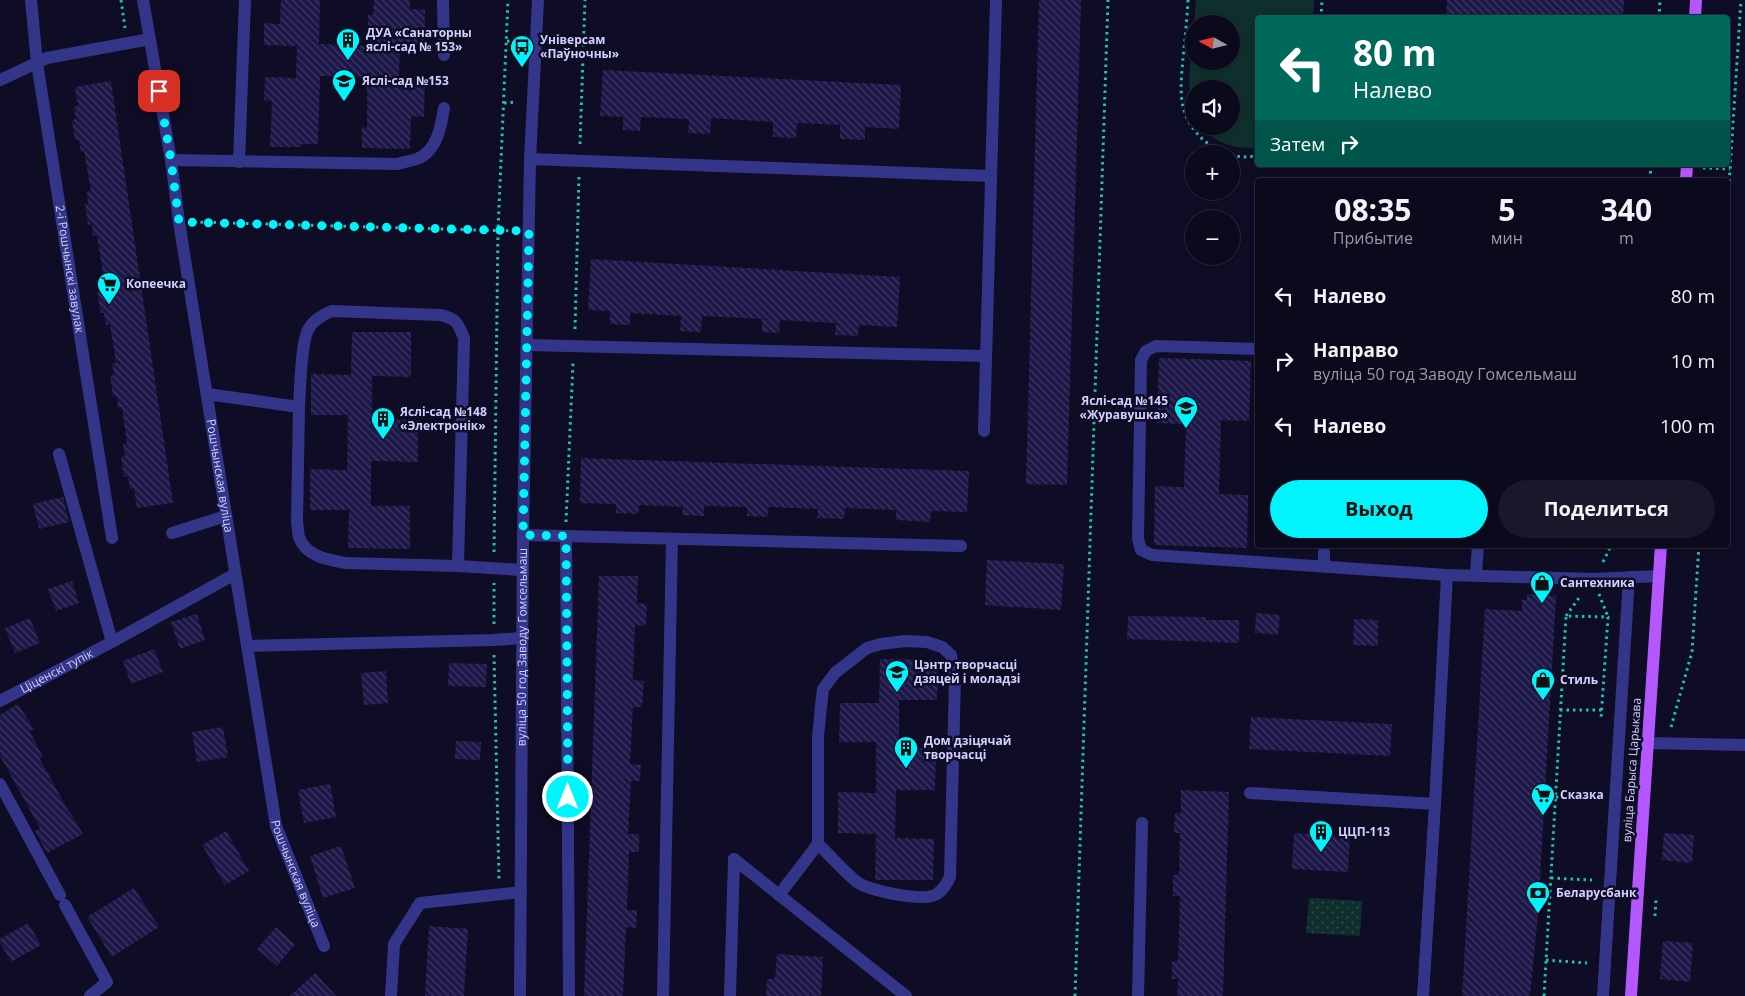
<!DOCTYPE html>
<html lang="ru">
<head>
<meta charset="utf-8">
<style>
  :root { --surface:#0b091c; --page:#191729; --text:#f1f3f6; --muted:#9a9aa3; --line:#2b2a3b; --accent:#00f4fb }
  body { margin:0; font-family:"Open Sans",sans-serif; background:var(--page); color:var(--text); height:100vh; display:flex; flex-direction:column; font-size:19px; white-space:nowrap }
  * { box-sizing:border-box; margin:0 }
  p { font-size:16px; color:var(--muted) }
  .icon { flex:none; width:28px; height:28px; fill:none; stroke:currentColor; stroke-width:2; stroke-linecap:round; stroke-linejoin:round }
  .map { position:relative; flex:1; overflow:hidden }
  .sheet { position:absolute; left:1255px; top:178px; width:475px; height:370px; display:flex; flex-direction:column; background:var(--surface); border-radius:5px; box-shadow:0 1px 4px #0004,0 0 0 1px var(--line) }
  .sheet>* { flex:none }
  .hud { position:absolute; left:1255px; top:15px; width:475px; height:152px; border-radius:5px; box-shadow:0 1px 4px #0004,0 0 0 1px var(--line); background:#00695c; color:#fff; overflow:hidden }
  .needle { width:32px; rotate:278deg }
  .fabs { position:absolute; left:1185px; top:15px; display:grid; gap:10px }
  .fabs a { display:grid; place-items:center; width:55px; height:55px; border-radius:50%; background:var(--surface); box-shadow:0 1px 4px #0004,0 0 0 1px var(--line); font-size:25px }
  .pin { position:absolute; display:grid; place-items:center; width:42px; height:42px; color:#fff; margin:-21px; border-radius:10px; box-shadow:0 2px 8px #0006 }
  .me { position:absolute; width:55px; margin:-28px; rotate:0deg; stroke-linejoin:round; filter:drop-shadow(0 0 4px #0008) }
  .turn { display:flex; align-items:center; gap:18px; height:105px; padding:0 15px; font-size:22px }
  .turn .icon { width:65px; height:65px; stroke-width:2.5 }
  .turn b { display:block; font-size:35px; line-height:42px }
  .then { display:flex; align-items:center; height:48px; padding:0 15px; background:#0003; gap:10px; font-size:19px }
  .eta { display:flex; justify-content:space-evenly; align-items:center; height:85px; text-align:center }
  .eta b { font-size:30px; font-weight:700; line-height:35px }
  .cta { display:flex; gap:10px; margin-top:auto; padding:10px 15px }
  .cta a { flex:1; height:58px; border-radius:30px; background:var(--accent); color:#111; font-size:20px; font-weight:700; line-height:58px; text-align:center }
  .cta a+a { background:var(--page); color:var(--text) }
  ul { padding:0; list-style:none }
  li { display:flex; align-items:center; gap:15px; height:65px; padding:0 15px }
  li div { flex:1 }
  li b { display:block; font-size:19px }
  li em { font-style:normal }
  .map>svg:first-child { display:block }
  .green { fill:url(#green-dots) }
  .pitch { fill:#0f2f2c }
  .building { fill:url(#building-back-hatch) }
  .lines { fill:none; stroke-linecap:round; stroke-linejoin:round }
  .path { stroke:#23c0ab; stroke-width:3; stroke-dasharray:2.5 4; stroke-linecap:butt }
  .minor { stroke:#333688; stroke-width:12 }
  .major { stroke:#b457ff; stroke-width:12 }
  .route { stroke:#00f4fb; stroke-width:9; stroke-dasharray:0 16.2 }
  .labels { text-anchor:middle; stroke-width:5; stroke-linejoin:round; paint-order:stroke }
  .poi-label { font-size:12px; font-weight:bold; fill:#d2d0ff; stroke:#0f0c25; text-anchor:start }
  .street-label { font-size:12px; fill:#d2d0ff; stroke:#0f0c25 }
</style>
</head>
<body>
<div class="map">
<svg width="1745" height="996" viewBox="0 0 1745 996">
  <defs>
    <pattern id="green-dots" width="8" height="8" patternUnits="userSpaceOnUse" patternTransform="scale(1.25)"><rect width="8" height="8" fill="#0f2f2c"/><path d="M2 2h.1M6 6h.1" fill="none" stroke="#314c4c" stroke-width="1.8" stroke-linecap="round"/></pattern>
    <pattern id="building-back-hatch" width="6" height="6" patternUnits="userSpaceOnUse" patternTransform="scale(1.25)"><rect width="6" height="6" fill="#1d1748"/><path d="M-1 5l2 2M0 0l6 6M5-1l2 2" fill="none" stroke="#3d3863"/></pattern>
  </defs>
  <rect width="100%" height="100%" fill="#0f0c25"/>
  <path class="green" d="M1309,898L1362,901L1360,936L1306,933Z"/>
  <path class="pitch" d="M1196,0H1314L1313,17L1258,18L1257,148C1235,149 1216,144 1201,126H1231V89H1194V113C1185,86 1191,57 1194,29V61H1231V24H1194Z"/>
  <path class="building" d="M281,0H320L319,44L367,46L368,15H373L374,0H410V9L425,10L424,45H400L399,77H425L424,117L411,116L410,149L362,148V127L367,128V77L320,76L318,144H301V147H270L272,101L264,100L265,77L296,78L297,46L264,45V23L280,24Z
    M1039,0H1081L1067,485L1026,484Z
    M1447,0H1624L1623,18H1446Z
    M603,70L901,85L899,129L865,127V140L840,139V125L797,123L796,138L773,137V122L711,118L710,134L688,133L689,119L641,117L640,131L623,130V117L600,116Z
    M111,81L173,503L137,508L134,488L130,489L128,477H124L121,457L125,456L123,444H127L122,407L118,408L117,396H113L110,376L114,375L112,363H116L110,324L106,325L104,313H101L97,293L101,292L100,280H104L97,236H93L92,224L88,225L85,204H88L87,191H91L84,151L81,152L79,140H75L72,120L76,119L74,107L78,106L75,87Z
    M591,259L900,277L897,327L859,325L858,336L835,335L836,323L780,320L779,333L762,332V319L702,316L701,332L680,331L681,316L630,313V325L610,324V311L588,310Z
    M352,332H411V377L372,376V419L418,420V462L371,461V506H410V549L348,548L349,510H310V469L347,470L348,415H311V374L351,375Z
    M1159,358L1251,361L1249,421L1221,420L1219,494L1248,495L1247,548L1154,545L1155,486L1184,487L1186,424L1157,423Z
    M581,458L969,471L967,512L931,511L930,522L896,520V510L845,508L844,519L817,518L818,509L768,507V517L747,516V507L704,506V516L682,515L683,507L639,505L638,514L616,513V504L580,503Z
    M63,497L69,522L39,529L33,504Z
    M987,560L1064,564L1061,610L985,605Z
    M599,576H638L637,603L647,604L646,626L635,625L633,680L644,681L642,707H633L630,764L641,765L640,781H631L628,834H639V852H629L627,910H637L636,928L626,927L623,996H584Z
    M72,581L79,603L56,611L48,589Z
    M1527,594L1556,596L1538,914L1530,996H1462L1485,609L1522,611V600H1527Z
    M1256,613L1280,615L1278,635L1255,633Z
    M197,614L205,640L180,649L171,622Z
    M1128,616L1207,617L1206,620H1239V643L1127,639Z
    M30,618L40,643L15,653L5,628Z
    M1354,619L1378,620V646L1353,645Z
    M154,649L163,672L131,684L123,661Z
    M880,659L938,660L937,700H899V748H936L935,790H896L895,838L934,839L933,880H875L876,834L838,833V792L876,793V742H839L840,703H879Z
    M449,663L487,664L486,687L448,686Z
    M386,671L388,703L364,705L361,673Z
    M18,704L34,729L30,732L43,757L40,759L69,812H70L83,834L47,853L35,831L40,828L0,756V715Z
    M1251,717L1392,724L1390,756L1249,749Z
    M223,727L228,757L197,762L192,732Z
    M456,741L481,742L480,760L455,759Z
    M330,784L336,817L304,823L298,790Z
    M1181,790L1229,792L1223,996H1177L1178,979H1172V961H1178L1180,896H1173V875H1179L1180,833H1174L1175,813H1181Z
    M226,831L249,871L225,885L202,845Z
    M1294,833L1350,837L1348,872L1292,869Z
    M1664,833L1694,835L1692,863L1662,860Z
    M341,846L355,888L323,898L310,856Z
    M134,888L159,927L112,957L87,917Z
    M28,923L41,945L11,962L0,942V939Z
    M429,926L468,929L464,996H425Z
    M276,927L295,944L277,966L257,949Z
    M1663,941L1693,943L1690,982L1660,979Z
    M777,954L823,957L821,996H766L767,979H775Z
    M315,973L336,996H290Z"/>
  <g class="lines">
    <path class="path" d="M121,0L125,28
      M1188,0C1187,19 1185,39 1183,58C1182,72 1180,87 1182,101C1185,125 1205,147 1228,154
      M1321,18L1322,0
      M1659,18L1660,0
      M507,41L521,42
      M504,103L516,102
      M580,144L585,0
      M1231,155L1242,157L1258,156
      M1703,168L1730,169
      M1650,180L1651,165
      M1728,201L1741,0
      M194,222L513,231
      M575,329L579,176
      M566,522L573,363
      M494,552L498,230L508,0
      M1603,562L1609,550L1610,545
      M1599,594L1608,617
      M1566,616L1581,595
      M494,624V583
      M494,655L499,879
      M1560,710H1602
      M1671,727L1692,652L1699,545
      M1556,797H1597
      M1551,878L1592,880
      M1655,916L1656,899
      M1546,960L1587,963
      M1075,996L1108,0
      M1544,996L1566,616L1608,617L1601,719"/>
    <g class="minor">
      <path id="s1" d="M31,0L37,63L112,538"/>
      <path id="s2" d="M143,0L171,160L179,222L276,826L324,946"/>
      <path d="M443,0L444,55"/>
      <path d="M0,80L47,58L150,39"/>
      <path d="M530,159L991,176"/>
      <path d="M171,160L397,164C403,162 410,161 417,159C437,151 441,127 444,108"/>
      <path d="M239,162L245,0"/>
      <path d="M527,345L986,356"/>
      <path d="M1258,349L1156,346L1146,351L1141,360L1138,539L1141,550L1152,555L1447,575L1593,579L1659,576"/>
      <path d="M207,394L299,407C300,390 301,343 308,330C313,320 322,315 332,311L440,315C456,318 458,323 464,338L458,566L522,570"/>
      <path d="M299,407L297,522C298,527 298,533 299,537C306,557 329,560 346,563L458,566"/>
      <path d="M984,431L996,0"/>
      <path d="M59,454L112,642"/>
      <path d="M172,533L226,516"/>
      <path d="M523,535L961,546"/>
      <path d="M566,536L569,996"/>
      <path d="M1324,566V545"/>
      <path d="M1476,575L1478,545"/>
      <path d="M247,646L493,640L523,638"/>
      <path id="s3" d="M0,701L112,642L235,574"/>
      <path d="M1647,743L1745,745"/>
      <path d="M0,784L60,895"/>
      <path d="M1250,793L1435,804"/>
      <path d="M734,859L906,996"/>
      <path d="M779,895L818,844V737L821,706L823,689L835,673L867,648L881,644L905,641L927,642L942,647L951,655L955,680L950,877C946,885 941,894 932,896C917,900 870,891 857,882C843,871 831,856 818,844"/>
      <path d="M65,905L107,982L90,996"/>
      <path d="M391,996L394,944L420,903L521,892"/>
      <path id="s4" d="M520,996L523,535L530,159L538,0"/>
      <path d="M663,996L672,539"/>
      <path d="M730,996L734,859"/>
      <path d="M1138,996L1142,823"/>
      <path d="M1423,996L1435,804L1447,575"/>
      <path d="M1603,996L1629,577"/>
    </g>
    <path class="major" d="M1695,18L1696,0
      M1686,180L1687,165
      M1631,996L1661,545"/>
  </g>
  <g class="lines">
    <path class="route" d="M159,91L171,160L179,222L529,231L523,535L566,536L568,797"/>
  </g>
  <defs>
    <g id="building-pin" transform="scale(1.25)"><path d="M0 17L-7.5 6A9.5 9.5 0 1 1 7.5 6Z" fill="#00f4fb" stroke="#0f0c25"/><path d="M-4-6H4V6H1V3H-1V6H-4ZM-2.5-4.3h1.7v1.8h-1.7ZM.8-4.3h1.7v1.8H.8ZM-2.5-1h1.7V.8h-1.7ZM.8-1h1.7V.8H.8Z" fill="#111"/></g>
    <g id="bus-pin" transform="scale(1.25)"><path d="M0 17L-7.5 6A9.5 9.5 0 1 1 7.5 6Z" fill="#00f4fb" stroke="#0f0c25"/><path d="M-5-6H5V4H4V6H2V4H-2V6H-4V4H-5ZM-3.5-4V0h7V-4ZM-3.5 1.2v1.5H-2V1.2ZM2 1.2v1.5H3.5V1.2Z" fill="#111"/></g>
    <g id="school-pin" transform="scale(1.25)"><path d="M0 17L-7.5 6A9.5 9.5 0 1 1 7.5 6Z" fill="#00f4fb" stroke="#0f0c25"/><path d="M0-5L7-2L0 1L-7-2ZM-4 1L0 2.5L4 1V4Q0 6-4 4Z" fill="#111"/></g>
    <g id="supermarket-pin" transform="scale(1.25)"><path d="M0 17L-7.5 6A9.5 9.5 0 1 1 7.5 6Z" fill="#00f4fb" stroke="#0f0c25"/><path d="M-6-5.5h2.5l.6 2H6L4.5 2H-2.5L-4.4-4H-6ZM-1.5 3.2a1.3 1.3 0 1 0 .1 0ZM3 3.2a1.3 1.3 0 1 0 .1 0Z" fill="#111"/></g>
    <g id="shop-pin" transform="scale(1.25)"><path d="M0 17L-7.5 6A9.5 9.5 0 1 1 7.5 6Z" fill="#00f4fb" stroke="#0f0c25"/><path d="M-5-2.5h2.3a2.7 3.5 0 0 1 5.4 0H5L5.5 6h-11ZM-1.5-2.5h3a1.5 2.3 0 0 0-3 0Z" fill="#111"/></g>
    <g id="bank-pin" transform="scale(1.25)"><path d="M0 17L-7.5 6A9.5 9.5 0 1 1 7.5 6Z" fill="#00f4fb" stroke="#0f0c25"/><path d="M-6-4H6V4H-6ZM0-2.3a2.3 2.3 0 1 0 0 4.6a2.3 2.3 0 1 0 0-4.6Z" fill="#111"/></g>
  </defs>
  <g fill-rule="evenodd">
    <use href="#building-pin" x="348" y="40"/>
    <use href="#bus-pin" x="522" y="47"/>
    <use href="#school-pin" x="344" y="81"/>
    <use href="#supermarket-pin" x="109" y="284"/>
    <use href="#school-pin" x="1186" y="408"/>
    <use href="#building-pin" x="383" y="419"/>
    <use href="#shop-pin" x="1542" y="583"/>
    <use href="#school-pin" x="897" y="672"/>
    <use href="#shop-pin" x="1543" y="680"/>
    <use href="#building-pin" x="906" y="748"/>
    <use href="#supermarket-pin" x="1543" y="795"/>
    <use href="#building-pin" x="1321" y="832"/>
    <use href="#bank-pin" x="1538" y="893"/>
  </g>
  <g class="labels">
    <g class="poi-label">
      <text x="366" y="37">ДУА «Санаторны<tspan x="366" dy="14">яслі-сад № 153»</tspan></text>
      <text x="540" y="44">Універсам<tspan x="540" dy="14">«Паўночны»</tspan></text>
      <text x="362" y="85">Яслі-сад №153</text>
      <text x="126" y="288">Копеечка</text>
      <text x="1168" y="405" text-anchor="end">Яслі-сад №145<tspan x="1168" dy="14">«Журавушка»</tspan></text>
      <text x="400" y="416">Яслі-сад №148<tspan x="400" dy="14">«Электронік»</tspan></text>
      <text x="1560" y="587">Сантехника</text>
      <text x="914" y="669">Цэнтр творчасці<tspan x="914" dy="14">дзяцей і моладзі</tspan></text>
      <text x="1560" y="684">Стиль</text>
      <text x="924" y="745">Дом дзіцячай<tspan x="924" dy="14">творчасці</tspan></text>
      <text x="1560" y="799">Сказка</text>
      <text x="1338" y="836">ЦЦП-113</text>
      <text x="1556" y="897">Беларусбанк</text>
    </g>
    <g class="street-label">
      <text dy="4" stroke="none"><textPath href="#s1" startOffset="272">2-і Рошчынскі завулак</textPath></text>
      <text dy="4" stroke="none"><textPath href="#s2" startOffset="482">Рошчынская вуліца</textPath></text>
      <text dy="4" stroke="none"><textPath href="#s4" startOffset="349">вуліца 50 год Заводу Гомсельмаш</textPath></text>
      <text dy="4" stroke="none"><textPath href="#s3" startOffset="64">Ціценскі тупік</textPath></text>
      <text transform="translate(1632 770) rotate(-86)" y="4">вуліца Барыса Царыкава</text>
      <text dy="4" stroke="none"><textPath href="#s2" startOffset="888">Рошчынская вуліца</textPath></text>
    </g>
  </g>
</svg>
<div class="fabs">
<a><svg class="needle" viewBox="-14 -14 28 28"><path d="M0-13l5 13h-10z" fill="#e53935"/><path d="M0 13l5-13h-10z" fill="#9a9aa3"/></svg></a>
<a><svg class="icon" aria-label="sound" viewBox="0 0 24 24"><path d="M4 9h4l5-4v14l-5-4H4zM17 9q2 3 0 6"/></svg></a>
<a>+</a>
<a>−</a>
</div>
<div class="pin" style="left:159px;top:91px;background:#d93025"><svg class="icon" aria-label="arrive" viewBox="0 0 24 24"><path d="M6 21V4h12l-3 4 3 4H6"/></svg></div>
<svg class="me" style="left:568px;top:797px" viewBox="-20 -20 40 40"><circle r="17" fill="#00f4fb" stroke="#fff" stroke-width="3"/><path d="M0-11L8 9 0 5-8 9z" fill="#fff"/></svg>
<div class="hud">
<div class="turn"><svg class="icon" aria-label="left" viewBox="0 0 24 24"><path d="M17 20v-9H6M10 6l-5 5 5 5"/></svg><div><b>80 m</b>Налево</div></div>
<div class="then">Затем<svg class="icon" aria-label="right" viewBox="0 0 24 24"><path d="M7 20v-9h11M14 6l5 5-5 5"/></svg></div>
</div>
<section class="sheet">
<div class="eta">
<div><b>08:35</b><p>Прибытие</p></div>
<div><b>5</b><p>мин</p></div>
<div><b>340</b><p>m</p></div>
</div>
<ul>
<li><svg class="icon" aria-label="left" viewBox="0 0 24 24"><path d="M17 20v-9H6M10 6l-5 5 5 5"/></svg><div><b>Налево</b></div><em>80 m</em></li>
<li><svg class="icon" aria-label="right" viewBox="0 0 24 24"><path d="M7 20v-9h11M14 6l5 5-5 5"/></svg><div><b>Направо</b><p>вуліца 50 год Заводу Гомсельмаш</p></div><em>10 m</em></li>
<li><svg class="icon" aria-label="left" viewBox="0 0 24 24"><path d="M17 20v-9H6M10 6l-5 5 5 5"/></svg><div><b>Налево</b></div><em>100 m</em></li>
</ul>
<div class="cta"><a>Выход</a><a>Поделиться</a></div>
</section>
</div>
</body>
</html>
